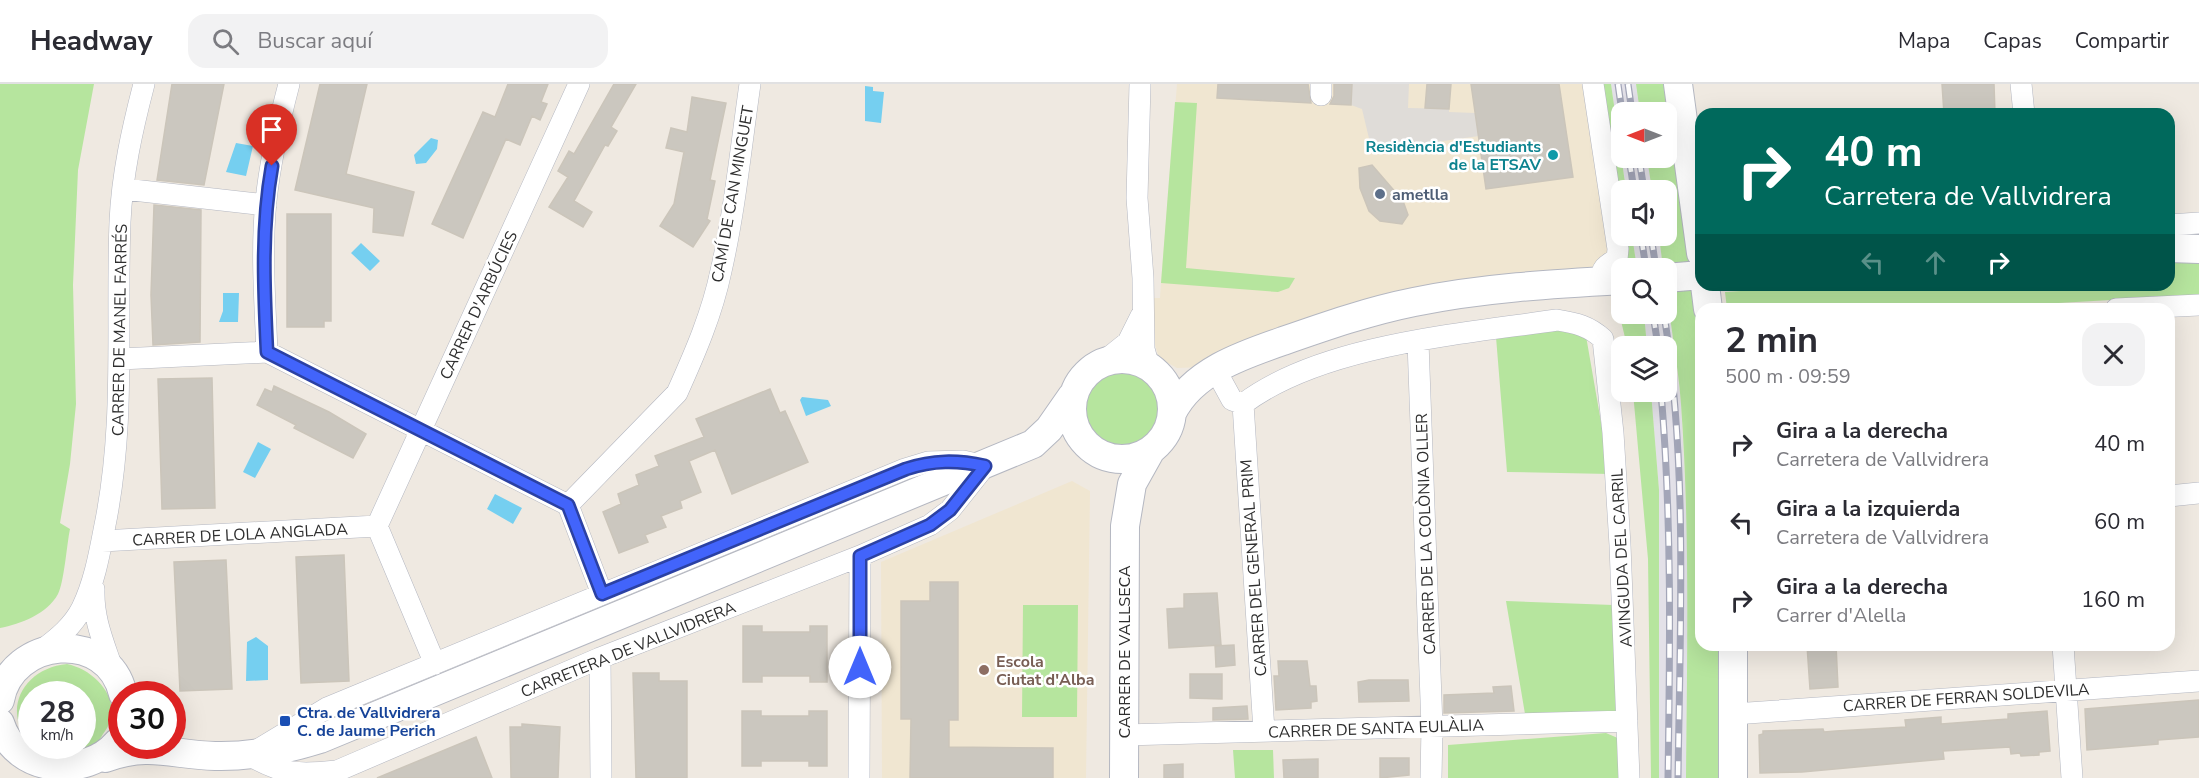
<!DOCTYPE html>
<html lang="es">
<head>
<meta charset="utf-8">
<style>
  :root { --surface:#fff; --page:#f2f2f3; --text:#2b2b33; --muted:#7c7c81; --line:#e1e1e2 }
  body { margin:0; font-family:"Nunito Sans",sans-serif; background:var(--page); color:var(--text); height:100vh; display:flex; flex-direction:column; font-size:22px; white-space:nowrap }
  * { box-sizing:border-box; margin:0 }
  p { font-size:20px; color:var(--muted) }
  .icon { flex:none; width:33px; height:33px; fill:none; stroke:currentColor; stroke-width:2; stroke-linecap:round; stroke-linejoin:round }
  .map { position:relative; flex:1; overflow:hidden }
  .details { position:absolute; left:1695px; top:219px; width:480px; height:348px; display:flex; flex-direction:column; background:var(--surface); border-radius:18px; box-shadow:0 6px 24px #0002 }
  .details>* { flex:none }
  .banner { position:absolute; left:1695px; top:24px; width:480px; height:183px; border-radius:18px; box-shadow:0 6px 24px #0002; background:#00695c; color:#fff; overflow:hidden }
  .needle { width:39px; rotate:270deg }
  .controls { position:absolute; left:1611px; top:18px; display:grid; gap:12px }
  .controls a { display:grid; place-items:center; width:66px; height:66px; border-radius:12px; background:var(--surface); box-shadow:0 6px 24px #0002; font-size:30px }
  .speed { position:absolute; left:18px; top:597px; display:flex; gap:12px; font-size:30px; font-weight:700; text-align:center }
  .speed>* { display:grid; place-content:center; width:78px; height:78px; border-radius:50%; background:var(--surface); box-shadow:0 6px 24px #0002; line-height:1 }
  .speed small { font-size:15px; font-weight:400 }
  .speed .limit { border:9px solid #d22; background:#fff; color:#111 }
  .pin { position:absolute; display:grid; place-items:center; width:51px; height:51px; color:#fff; margin:-62px -26px; border-radius:50% 50% 50% 0; rotate:-45deg; box-shadow:0 0 6px #0007 }
  .pin .icon { rotate:45deg }
  .me { position:absolute; width:66px; margin:-33px; rotate:0deg; stroke-linejoin:round; filter:drop-shadow(0 0 4px #0008) }
  .turn { display:flex; align-items:center; gap:21px; height:126px; padding:0 30px; font-size:27px }
  .turn .icon { width:78px; height:78px; stroke-width:2.5 }
  .turn b { display:block; font-size:42px; line-height:51px }
  .lanes { display:flex; align-items:center; height:57px; padding:0 30px; background:#0003; justify-content:center; gap:30px; direction:ltr }
  .lanes .off { opacity:.35 }
  .round { display:grid; place-items:center; flex:none; width:63px; height:63px; border-radius:18px; background:var(--page) }
  .headline { display:flex; align-items:center; justify-content:space-between; height:102px; padding:0 30px }
  h1 { font-size:36px; font-weight:700; line-height:45px }
  ul { padding:0; list-style:none }
  li { display:flex; align-items:center; gap:18px; height:78px; padding:0 30px }
  li div { flex:1 }
  li b { display:block; font-size:22px }
  li em { font-style:normal }
  header { display:flex; align-items:center; gap:36px; box-sizing:border-box; height:84px; padding:0 30px; background:var(--surface); border-bottom:2px solid var(--line) }
  header strong { font-size:28px }
  nav { display:flex; gap:33px; margin-inline-start:auto; font-size:21px }
  .search { width:420px; height:54px; background:var(--page); display:flex; align-items:center; gap:15px; box-sizing:border-box; padding:0 21px; border-radius:18px; color:var(--muted); font-size:22px }
  .map>svg:first-child { display:block }
  .industrial { fill:#e3e1e8 }
  .education { fill:#f0e6d1 }
  .green { fill:#b6e59e }
  .plaza { fill:#dfdcd8 }
  .water { fill:#75cff0 }
  .building { fill:#cbc7bf; stroke:#cbc5ba; stroke-width:1.5 }
  .lines { fill:none; stroke-linecap:round; stroke-linejoin:round }
  .street-casing { stroke:#b4b7c1; stroke-width:22 }
  .secondary-casing { stroke:#b4b7c1; stroke-width:30 }
  .street { stroke:#fff; stroke-width:21 }
  .secondary { stroke:#fff; stroke-width:28 }
  .rail-casing { stroke:#a3a6b8; stroke-width:7 }
  .rail { stroke:#fff; stroke-width:4.5; stroke-dasharray:14; stroke-linecap:butt }
  .route-casing { stroke:#2b41a3; stroke-width:15 }
  .route { stroke:#4264fb; stroke-width:10 }
  .culture-dot { fill:#0f9aa8; stroke:#fff; stroke-width:2 }
  .service-dot { fill:#5c6f8a; stroke:#fff; stroke-width:2 }
  .education-dot { fill:#8d6e63; stroke:#fff; stroke-width:2 }
  .transit-dot { fill:#1a4fb4; stroke:#fff; stroke-width:2 }
  .labels { text-anchor:middle; stroke-width:5; stroke-linejoin:round; paint-order:stroke }
  .culture-label { font-size:16px; font-weight:bold; fill:#0d838f; stroke:#fff; text-anchor:end }
  .street-label { font-size:16px; fill:#2e2e2e; stroke:#fff }
  .service-label { font-size:16px; font-weight:bold; fill:#4e5e75; stroke:#fff; text-anchor:start }
  .education-label { font-size:16px; font-weight:bold; fill:#785e54; stroke:#fff; text-anchor:start }
  .transit-label { font-size:16px; font-weight:bold; fill:#164399; stroke:#fff; text-anchor:start }
</style>
</head>
<body>
<header>
<strong>Headway</strong>
<div class="search"><svg class="icon" aria-label="search" viewBox="0 0 24 24"><circle cx="10" cy="10" r="6"/><path d="M15 15l6 6"/></svg>Buscar aquí</div>
<nav><a>Mapa</a><a>Capas</a><a>Compartir</a></nav>
</header>
<div class="map">
<svg width="2199" height="694" viewBox="0 0 2199 694">
  <rect width="100%" height="100%" fill="#efe9e1"/>
  <path class="industrial" d="M1611,0H1636L1640,28H1622V74H1647L1652,106H1626Z
    M1632,152H1659L1663,184H1637Z
    M1667,210L1681,319L1688,472L1686,694H1659V406L1651,308H1666V262H1647L1644,230H1666Z"/>
  <path class="education" d="M1177,0H1593L1618,165L1604,182L1202,283L1177,284L1159,274L1153,254L1154,214H1160L1161,199Z
    M1072,397L1090,407L1086,694H882L881,478Z"/>
  <path class="green" d="M0,0H94L78,86L73,201L76,320L70,380L60,439L70,445C67,459 64,499 58,510C47,530 21,540 0,544Z
    M1601,0H1611L1626,106H1622V152H1632L1637,184H1622V230H1644L1647,262H1627L1617,220L1616,187L1626,182Z
    M1636,0H1667L1693,166L1701,259V561H1719L1721,694H1686C1687,569 1690,445 1681,320C1678,275 1667,230 1666,184H1663L1659,152H1666V106H1652L1647,74H1666V28H1640Z
    M1175,18L1197,19L1186,184L1295,194L1289,204L1278,208L1161,199Z
    M2199,177V211L1955,225H1727L1725,208L1833,201H2169V179Z
    M1569,243L1586,252L1610,390L1507,388L1496,253Z
    M1084 325a38 38 0 1 1 76 0a38 38 0 1 1-76 0Z
    M1633,308H1651L1659,406V694H1651L1648,475Z
    M1506,517L1613,521L1617,628L1525,630Z
    M1023,521H1078L1077,633H1022Z
    M67,580C97,586 127,620 103,650C100,655 96,662 91,665C85,669 76,671 69,674L33,662H82V610H32L31,660C0,626 24,584 67,580Z
    M1606,649L1620,655L1622,694H1448V661Z
    M1233,666H1273L1274,694H1235Z"/>
  <path class="plaza" d="M1352,0H1409L1408,24L1371,23L1449,25V28L1475,29L1479,52L1372,67L1362,25L1351,21Z"/>
  <path class="water" d="M865,2L873,3V7L884,8L881,39L865,37Z
    M431,54L438,56L437,65L426,79L416,80L414,71Z
    M236,59L253,62L246,92L226,88Z
    M361,159L380,177L370,187L351,169Z
    M223,209H239L238,238H219L223,227Z
    M802,313L828,316L831,322L806,332L800,316Z
    M258,358L271,365L255,394L243,388Z
    M495,410L522,424L513,440L487,425Z
    M256,553L268,562V596L246,597L247,558Z"/>
  <path class="building" d="M172,0H224L204,101L157,96Z
    M320,0H367L346,90L414,108L403,152L373,148L374,124L295,106Z
    M508,0H548L541,18L547,20L540,36L532,32L520,61L506,55L463,154L432,140L483,28L495,33Z
    M614,0H636L611,43L617,47L608,62L605,61L574,117L592,128L583,143L549,123L568,93L558,87L569,67L574,70Z
    M1218,0H1308L1311,19L1217,14Z
    M1334,0H1352L1351,21L1330,20L1334,12Z
    M1427,0H1451L1449,25L1425,24Z
    M1471,0H1559L1573,93L1486,105Z
    M1942,0H1994L1995,30H1944Z
    M692,13L726,19L710,96L715,97L707,135L710,137L693,163L660,142L674,120L684,68L666,64L671,44L687,48Z
    M1372,81L1403,117L1408,131L1402,140L1380,137L1369,127L1360,104L1359,84Z
    M154,121L201,126L200,258L153,261L151,211Z
    M287,130H331V237H324V243H287Z
    M212,294L215,424L162,425L158,295Z
    M274,302L329,328L366,350L353,374L294,344L296,341L257,321L265,305L272,308Z
    M770,305L780,329L785,327L808,378L732,410L715,366L689,377L701,408L680,417L682,424L661,432L666,443L645,451L648,458L619,469L603,428L621,420L618,410L639,401L636,391L659,382L655,372L704,353L696,335Z
    M344,471L349,597L301,599L296,473Z
    M226,476L232,605L180,607L174,478Z
    M930,498H958V636H949V663L1053,664V694H910L911,635H901V517H930Z
    M1217,509L1221,561L1169,564L1167,525L1184,524V510Z
    M743,542H762V548H810V542H827V598H810V592H762V598H743Z
    M1234,561L1235,581L1216,583L1215,562Z
    M1807,561H1836L1838,603L1810,605Z
    M1278,577H1307L1310,602H1316L1317,617L1311,618V624L1276,626L1274,592H1279Z
    M633,589H659V597H687V694H636Z
    M1190,590H1222V615L1190,614Z
    M1369,596H1408L1409,617L1359,618L1358,598Z
    M1511,602L1514,627L1444,629V611L1494,609L1493,603Z
    M2199,616V653L2158,656V660L2087,666L2085,625Z
    M1247,622L1248,635L1213,636V624Z
    M742,627H761V632H809V627H827V682H809V677H761V682H742Z
    M2047,627L2050,667L2039,668V671L2021,672L2020,669L2011,670L2010,663L1943,667L1944,675L1802,688L1760,689L1759,651L1763,650V647L1823,645L1824,648L1836,647L1906,643L1905,636L1941,633V640L2008,635V630Z
    M522,640L560,643L558,694H511L510,643H522Z
    M476,653L492,694H377Z
    M1380,674H1409V691L1380,694Z
    M1318,675V694H1284L1283,676Z
    M1183,680V694H1164V681Z"/>
  <g class="lines">
    <g class="street-casing">
      <path id="street" d="M1140,0L1137,114L1143,194L1144,265L1149,283
        M1593,0L1618,165L1617,175C1606,181 1601,184 1601,197
        M2021,0L2024,30
        M1321,11V0
        M124,105L266,121
        M2169,141L2199,139
        M2116,225L2199,221
        M1418,258L1432,643L1431,694
        M267,268C265,218 261,167 266,117C270,78 279,38 289,0
        M120,275L267,268L568,421L602,510
        M1103,278L1128,258L1141,232
        M1215,285L1232,316L1243,320
        M1243,320C1321,261 1461,250 1557,236C1576,239 1589,242 1603,255L1613,349L1620,461L1629,694
        M1243,320L1264,647
        M963,377L985,382L950,426L930,441L860,472L600,574L337,687C299,691 283,691 249,671L327,624L905,385L928,378Z
        M2169,412L2199,409
        M568,421L677,309C695,269 712,230 721,187C735,126 741,62 750,0
        M377,442L579,0
        M377,442L435,580
        M102,457L377,442
        M94,505C93,536 104,559 113,587
        M2063,561L2072,694
        M42,566C58,554 73,542 82,524C94,499 99,472 104,446C126,341 116,243 120,138C122,91 132,46 144,0
        M600,574L601,694
        M1734,630L2199,597
        M1124,651L1627,637
        M859,694L860,472"/>
    </g>
    <g class="secondary-casing">
      <path id="secondary" d="M1678,0L1701,169
        M2169,164L2199,165
        M1666,194L1701,191
        M1705,201L1708,225
        M1072 325a50 50 0 1 1 100 0a50 50 0 1 1-100 0Z
        M1172,329C1192,288 1242,271 1283,257C1326,242 1369,227 1414,218C1482,204 1552,200 1622,196
        M0,616C11,553 108,544 123,610
        M0,639C16,691 87,694 117,659
        M105,674C151,658 172,671 215,672C252,673 285,666 320,655L1033,360L1049,345L1072,312
        M1124,694L1125,442L1132,400L1151,366
        M1733,694V561"/>
    </g>
    <use href="#street" class="street"/>
    <use href="#secondary" class="secondary"/>
    <g class="rail-casing">
      <path id="rail" d="M1618,0L1622,28
        M1628,0L1632,28
        M1629,74L1634,106
        M1639,74L1644,106
        M1641,152L1646,184
        M1651,152L1656,184
        M1653,230L1658,262
        M1664,230C1688,381 1680,541 1678,694
        M1661,308C1672,436 1670,565 1668,694"/>
    </g>
    <use href="#rail" class="rail"/>
  </g>
  <g class="lines">
    <g class="route-casing">
      <path id="route" d="M272,82C261,144 264,206 267,268L568,421L602,510L906,385C933,376 957,376 985,382L950,426L930,441L860,472V583"/>
    </g>
    <use href="#route" class="route"/>
  </g>
  <circle class="culture-dot" cx="1553" cy="71" r="6"/>
  <circle class="service-dot" cx="1380" cy="110" r="6"/>
  <circle class="education-dot" cx="984" cy="586" r="6"/>
  <rect class="transit-dot" x="279" y="631" width="12" height="12" rx="3"/>
  <g class="labels">
    <g class="culture-label">
      <text x="1541" y="68">Residència d'Estudiants<tspan x="1541" dy="18">de la ETSAV</tspan></text>
    </g>
    <g class="street-label">
      <text transform="translate(732 110) rotate(-80)" y="6">CAMÍ DE CAN MINGUET</text>
      <text transform="translate(478 221) rotate(-65)" y="6">CARRER D'ARBÚCIES</text>
      <text transform="translate(119 246) rotate(-89)" y="6">CARRER DE MANEL FARRÉS</text>
      <text transform="translate(240 450) rotate(-3)" y="6">CARRER DE LOLA ANGLADA</text>
      <text transform="translate(1425 450) rotate(-92)" y="6">CARRER DE LA COLÒNIA OLLER</text>
      <text transform="translate(1621 474) rotate(-93)" y="6">AVINGUDA DEL CARRIL</text>
      <text transform="translate(1253 484) rotate(-94)" y="6">CARRER DEL GENERAL PRIM</text>
      <text transform="translate(628 565) rotate(-22)" y="6">CARRETERA DE VALLVIDRERA</text>
      <text transform="translate(1124 568) rotate(-90)" y="6">CARRER DE VALLSECA</text>
      <text transform="translate(1966 613) rotate(-4)" y="6">CARRER DE FERRAN SOLDEVILA</text>
      <text transform="translate(1376 644) rotate(-2)" y="6">CARRER DE SANTA EULÀLIA</text>
    </g>
    <g class="service-label">
      <text x="1392" y="116">ametlla</text>
    </g>
    <g class="education-label">
      <text x="996" y="583">Escola<tspan x="996" dy="18">Ciutat d'Alba</tspan></text>
    </g>
    <g class="transit-label">
      <text x="297" y="634">Ctra. de Vallvidrera<tspan x="297" dy="18">C. de Jaume Perich</tspan></text>
    </g>
  </g>
</svg>
<div class="controls">
<a><svg class="needle" viewBox="-14 -14 28 28"><path d="M0-13l5 13h-10z" fill="#e53935"/><path d="M0 13l5-13h-10z" fill="#7c7c81"/></svg></a>
<a><svg class="icon" aria-label="sound" viewBox="0 0 24 24"><path d="M4 9h4l5-4v14l-5-4H4zM17 9q2 3 0 6"/></svg></a>
<a><svg class="icon" aria-label="search" viewBox="0 0 24 24"><circle cx="10" cy="10" r="6"/><path d="M15 15l6 6"/></svg></a>
<a><svg class="icon" aria-label="layers" viewBox="0 0 24 24"><path d="M12 4l9 5-9 5-9-5zM3 14l9 5 9-5"/></svg></a>
</div>
<div class="speed"><div>28<small>km/h</small></div><div class="limit">30</div></div>
<div class="pin" style="left:272px;top:82px;background:#d93025"><svg class="icon" aria-label="arrive" viewBox="0 0 24 24"><path d="M6 21V4h12l-3 4 3 4H6"/></svg></div>
<svg class="me" style="left:860px;top:583px" viewBox="-20 -20 40 40"><circle r="19" fill="#fff"/><path d="M0-13L10 11 0 6-10 11z" fill="#4264fb"/></svg>
<div class="banner">
<div class="turn"><svg class="icon" aria-label="right" viewBox="0 0 24 24"><path d="M7 20v-9h11M14 6l5 5-5 5"/></svg><div><b>40 m</b>Carretera de Vallvidrera</div></div>
<div class="lanes"><svg class="icon off" aria-label="left" viewBox="0 0 24 24"><path d="M17 20v-9H6M10 6l-5 5 5 5"/></svg><svg class="icon off" aria-label="ahead" viewBox="0 0 24 24"><path d="M12 20V5M6 11l6-6 6 6"/></svg><svg class="icon" aria-label="right" viewBox="0 0 24 24"><path d="M7 20v-9h11M14 6l5 5-5 5"/></svg></div>
</div>
<section class="details">
<div class="headline"><div><h1>2 min</h1><p>500 m · 09:59</p></div><a class="round"><svg class="icon" aria-label="close" viewBox="0 0 24 24"><path d="M6 6l12 12M18 6L6 18"/></svg></a></div>
<ul>
<li><svg class="icon" aria-label="right" viewBox="0 0 24 24"><path d="M7 20v-9h11M14 6l5 5-5 5"/></svg><div><b>Gira a la derecha</b><p>Carretera de Vallvidrera</p></div><em>40 m</em></li>
<li><svg class="icon" aria-label="left" viewBox="0 0 24 24"><path d="M17 20v-9H6M10 6l-5 5 5 5"/></svg><div><b>Gira a la izquierda</b><p>Carretera de Vallvidrera</p></div><em>60 m</em></li>
<li><svg class="icon" aria-label="right" viewBox="0 0 24 24"><path d="M7 20v-9h11M14 6l5 5-5 5"/></svg><div><b>Gira a la derecha</b><p>Carrer d'Alella</p></div><em>160 m</em></li>
</ul>
</section>
</div>
</body>
</html>
